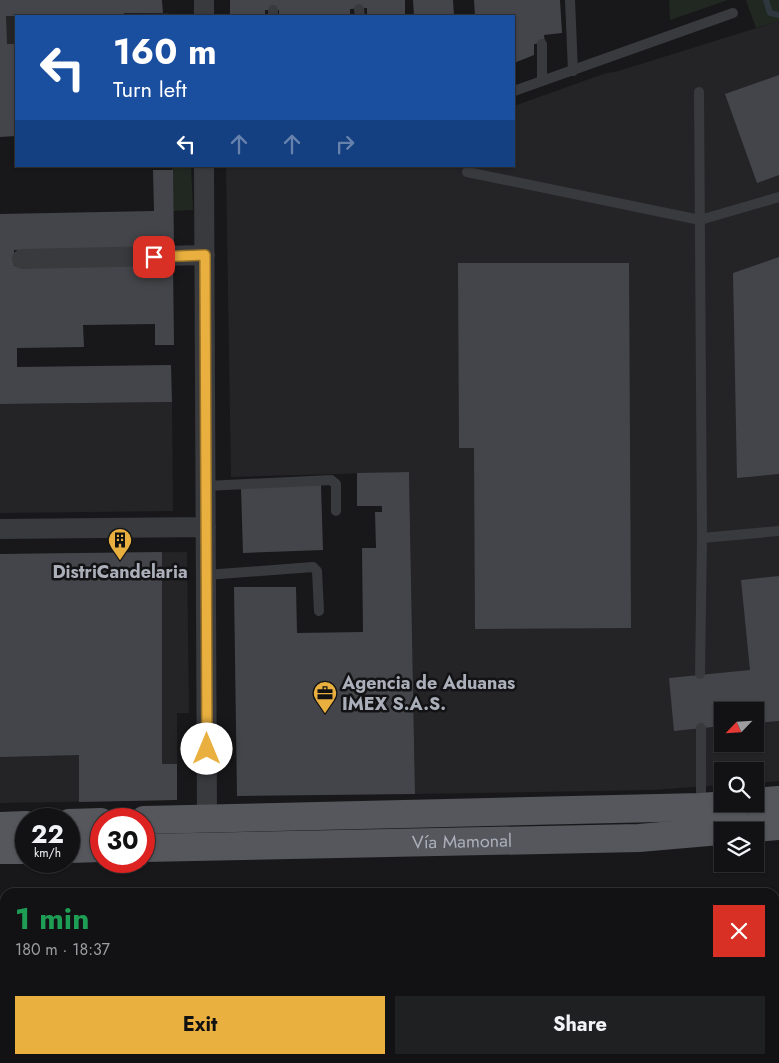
<!DOCTYPE html>
<html lang="en">
<head>
<meta charset="utf-8">
<style>
  :root { --surface:#121214; --page:#1f2022; --text:#f1f3f6; --muted:#9c9ea0; --line:#313234; --accent:#eab03f }
  body { margin:0; font-family:Jost,sans-serif; background:var(--page); color:var(--text); height:100vh; display:flex; flex-direction:column; font-size:19px; white-space:nowrap }
  * { box-sizing:border-box; margin:0 }
  p { font-size:16px; color:var(--muted) }
  .icon { flex:none; width:28px; height:28px; fill:none; stroke:currentColor; stroke-width:2; stroke-linecap:round; stroke-linejoin:round }
  .map { position:relative; flex:1; overflow:hidden }
  .drawer { position:absolute; left:0px; top:888px; width:780px; height:176px; display:flex; flex-direction:column; background:var(--surface); border-radius:15px 15px 0 0; box-shadow:0 1px 4px #0004,0 0 0 1px var(--line) }
  .drawer>* { flex:none }
  .guide { position:absolute; left:15px; top:15px; width:500px; height:152px; border-radius:0px; box-shadow:0 1px 4px #0004,0 0 0 1px var(--line); background:#1a4fa0; color:#fff; overflow:hidden }
  .needle { width:32px; rotate:245deg }
  .fabs { position:absolute; left:714px; top:702px; display:grid; gap:10px }
  .fabs a { display:grid; place-items:center; width:50px; height:50px; border-radius:0px; background:var(--surface); box-shadow:0 1px 4px #0004,0 0 0 1px var(--line); font-size:25px }
  .speed { position:absolute; left:15px; top:808px; display:flex; gap:10px; font-size:25px; font-weight:700; text-align:center }
  .speed>* { display:grid; place-content:center; width:65px; height:65px; border-radius:50%; background:var(--surface); box-shadow:0 1px 4px #0004,0 0 0 1px var(--line); line-height:1 }
  .speed small { font-size:12px; font-weight:400 }
  .speed .limit { border:8px solid #d22; background:#fff; color:#111 }
  .pin { position:absolute; display:grid; place-items:center; width:42px; height:42px; color:#fff; margin:-21px; border-radius:10px; box-shadow:0 2px 8px #0006 }
  .me { position:absolute; width:55px; margin:-28px; rotate:0deg; stroke-linejoin:round; filter:drop-shadow(0 0 4px #0008) }
  .turn { display:flex; align-items:center; gap:18px; height:105px; padding:0 15px; font-size:22px }
  .turn .icon { width:65px; height:65px; stroke-width:2.5 }
  .turn b { display:block; font-size:35px; line-height:42px }
  .lanes { display:flex; align-items:center; height:48px; padding:0 15px; background:#0003; justify-content:center; gap:25px; direction:ltr }
  .lanes .off { opacity:.35 }
  .round { display:grid; place-items:center; flex:none; width:52px; height:52px; border-radius:0px; background:var(--page) }
  .head { display:flex; align-items:center; justify-content:space-between; height:85px; padding:0 15px }
  h1 { font-size:30px; font-weight:700; line-height:38px; color:#1e9e55 }
  .primary-button { display:flex; gap:10px; margin-top:auto; padding:10px 15px }
  .primary-button a { flex:1; height:58px; border-radius:0px; background:var(--accent); color:#111; font-size:20px; font-weight:700; line-height:58px; text-align:center }
  .primary-button a+a { background:var(--page); color:var(--text) }
  .map>svg:first-child { display:block }
  .built { fill:#242427; fill-rule:evenodd }
  .green { fill:#202821 }
  .lines { fill:none; stroke-linecap:round; stroke-linejoin:round }
  .stream { stroke:#2e373d; stroke-width:6 }
  .building { fill:#44454a }
  .lane { stroke:#393a3e; stroke-width:10 }
  .street { stroke:#393a3e; stroke-width:20 }
  .primary { stroke:#55575d; stroke-width:28 }
  .route-casing { stroke:#987229; stroke-width:12 }
  .route { stroke:#eab03f; stroke-width:9 }
  .labels { text-anchor:middle; stroke-width:5; stroke-linejoin:round; paint-order:stroke }
  .poi-label { font-size:18px; font-weight:bold; fill:#aaafb9; stroke:#131315 }
  .street-label { font-size:18px; fill:#aaafb9; stroke:#131315 }
</style>
</head>
<body>
<div class="map">
<svg width="779" height="1063" viewBox="0 0 779 1063">
  <rect width="100%" height="100%" fill="#18181a"/>
  <path class="built" d="M169,13V16H16V62H0V16Z
    M779,21V781L755,783V771H722V785L651,790L415,794L409,472L231,477L226,166H514V106L606,73L615,72ZM722,711H755V744H722Z
    M172,402L173,511L0,513V404Z
    M187,552L189,713H177V800L0,803V554Z"/>
  <path class="green" d="M669,0H728L670,20Z
    M746,0H779V21L756,28Z
    M172,166H191L193,210L173,211Z"/>
  <g class="lines">
    <path class="stream" d="M766,0L770,13L779,15"/>
  </g>
  <path class="building" d="M0,0H162L163,13H124V16H6L7,44H16V136L0,137Z
    M230,0H405V16H367V8L350,9V16H279V10H265V16H230Z
    M413,0H453L454,16H414Z
    M474,0H560L562,33L544,35L545,43L534,44V55L514,63V16H475Z
    M779,75V175L757,183L725,94Z
    M153,170H173L174,249L14,250V266L173,264L174,345H155V324L83,325L84,347L17,348V367L171,365L172,402L0,404V214L154,211Z
    M779,257V474L737,478L733,273Z
    M458,263H629L631,628L475,629L474,448H459Z
    M409,472L415,794L237,796L234,587H296L297,633L363,632L362,548H376L375,512H382V506H357V473Z
    M321,485L323,550L243,553L241,488Z
    M162,552V764H177V800L79,802V755L0,757V554Z
    M779,576V721L755,723V711H722V726L674,731L669,678L750,670L741,580Z
    M523,1059H775V1063H487Z"/>
  <g class="lines">
    <path class="lane" d="M570,0L573,71
      M359,9L360,16
      M273,16V10
      M542,44V81
      M514,91L733,13
      M699,92L702,538L700,674
      M467,172L700,220L779,197
      M206,486L331,480L336,484V511
      M702,538L779,531
      M206,575L313,567L317,571L319,611
      M701,728V806"/>
    <path class="street" d="M204,0V16
      M204,166L207,818
      M22,259L205,255
      M0,529L206,527
      M775,941L779,940
      M0,1013H5"/>
    <g class="primary">
      <path d="M755,802L779,800"/>
      <path d="M144,820L701,807L739,804"/>
      <path d="M69,823L101,822"/>
      <path d="M0,826L26,825"/>
      <path id="s1" d="M144,848L639,838L779,826"/>
      <path d="M69,849L101,848"/>
      <path d="M0,850H26"/>
    </g>
  </g>
  <g class="lines">
    <g class="route-casing">
      <path id="route" d="M154,257L205,255L207,749"/>
    </g>
    <use href="#route" class="route"/>
  </g>
  <defs>
    <g id="building-pin" transform="scale(1.25)"><path d="M0 17L-7.5 6A9.5 9.5 0 1 1 7.5 6Z" fill="#eab03f" stroke="#131315"/><path d="M-4-6H4V6H1V3H-1V6H-4ZM-2.5-4.3h1.7v1.8h-1.7ZM.8-4.3h1.7v1.8H.8ZM-2.5-1h1.7V.8h-1.7ZM.8-1h1.7V.8H.8Z" fill="#111"/></g>
    <g id="office-pin" transform="scale(1.25)"><path d="M0 17L-7.5 6A9.5 9.5 0 1 1 7.5 6Z" fill="#eab03f" stroke="#131315"/><path d="M-6-3h4V-5.5h4V-3h4V5H-6ZM-1-4.5V-3h2v-1.5ZM-6 0V1H6V0Z" fill="#111"/></g>
  </defs>
  <g fill-rule="evenodd">
    <use href="#building-pin" x="120" y="540"/>
    <use href="#office-pin" x="325" y="693"/>
  </g>
  <g class="labels">
    <g class="poi-label">
      <text x="120" y="578">DistriCandelaria</text>
      <text x="342" y="689" text-anchor="start">Agencia de Aduanas<tspan x="342" dy="21">IMEX S.A.S.</tspan></text>
    </g>
    <g class="street-label">
      <text dy="6" stroke="none"><textPath href="#s1" startOffset="318">Vía Mamonal</textPath></text>
    </g>
  </g>
</svg>
<div class="fabs">
<a><svg class="needle" viewBox="-14 -14 28 28"><path d="M0-13l5 13h-10z" fill="#e53935"/><path d="M0 13l5-13h-10z" fill="#9c9ea0"/></svg></a>
<a><svg class="icon" aria-label="search" viewBox="0 0 24 24"><circle cx="10" cy="10" r="6"/><path d="M15 15l6 6"/></svg></a>
<a><svg class="icon" aria-label="layers" viewBox="0 0 24 24"><path d="M12 4l9 5-9 5-9-5zM3 14l9 5 9-5"/></svg></a>
</div>
<div class="speed"><div>22<small>km/h</small></div><div class="limit">30</div></div>
<div class="pin" style="left:154px;top:257px;background:#d93025"><svg class="icon" aria-label="arrive" viewBox="0 0 24 24"><path d="M6 21V4h12l-3 4 3 4H6"/></svg></div>
<svg class="me" style="left:207px;top:749px" viewBox="-20 -20 40 40"><circle r="19" fill="#fff"/><path d="M0-13L10 11 0 6-10 11z" fill="#eab03f"/></svg>
<div class="guide">
<div class="turn"><svg class="icon" aria-label="left" viewBox="0 0 24 24"><path d="M17 20v-9H6M10 6l-5 5 5 5"/></svg><div><b>160 m</b>Turn left</div></div>
<div class="lanes"><svg class="icon" aria-label="left" viewBox="0 0 24 24"><path d="M17 20v-9H6M10 6l-5 5 5 5"/></svg><svg class="icon off" aria-label="ahead" viewBox="0 0 24 24"><path d="M12 20V5M6 11l6-6 6 6"/></svg><svg class="icon off" aria-label="ahead" viewBox="0 0 24 24"><path d="M12 20V5M6 11l6-6 6 6"/></svg><svg class="icon off" aria-label="right" viewBox="0 0 24 24"><path d="M7 20v-9h11M14 6l5 5-5 5"/></svg></div>
</div>
<section class="drawer">
<div class="head"><div><h1>1 min</h1><p>180 m · 18:37</p></div><a class="round" style="background:#d93025;color:#fff"><svg class="icon" aria-label="close" viewBox="0 0 24 24"><path d="M6 6l12 12M18 6L6 18"/></svg></a></div>
<div class="primary-button"><a>Exit</a><a>Share</a></div>
</section>
</div>
</body>
</html>
